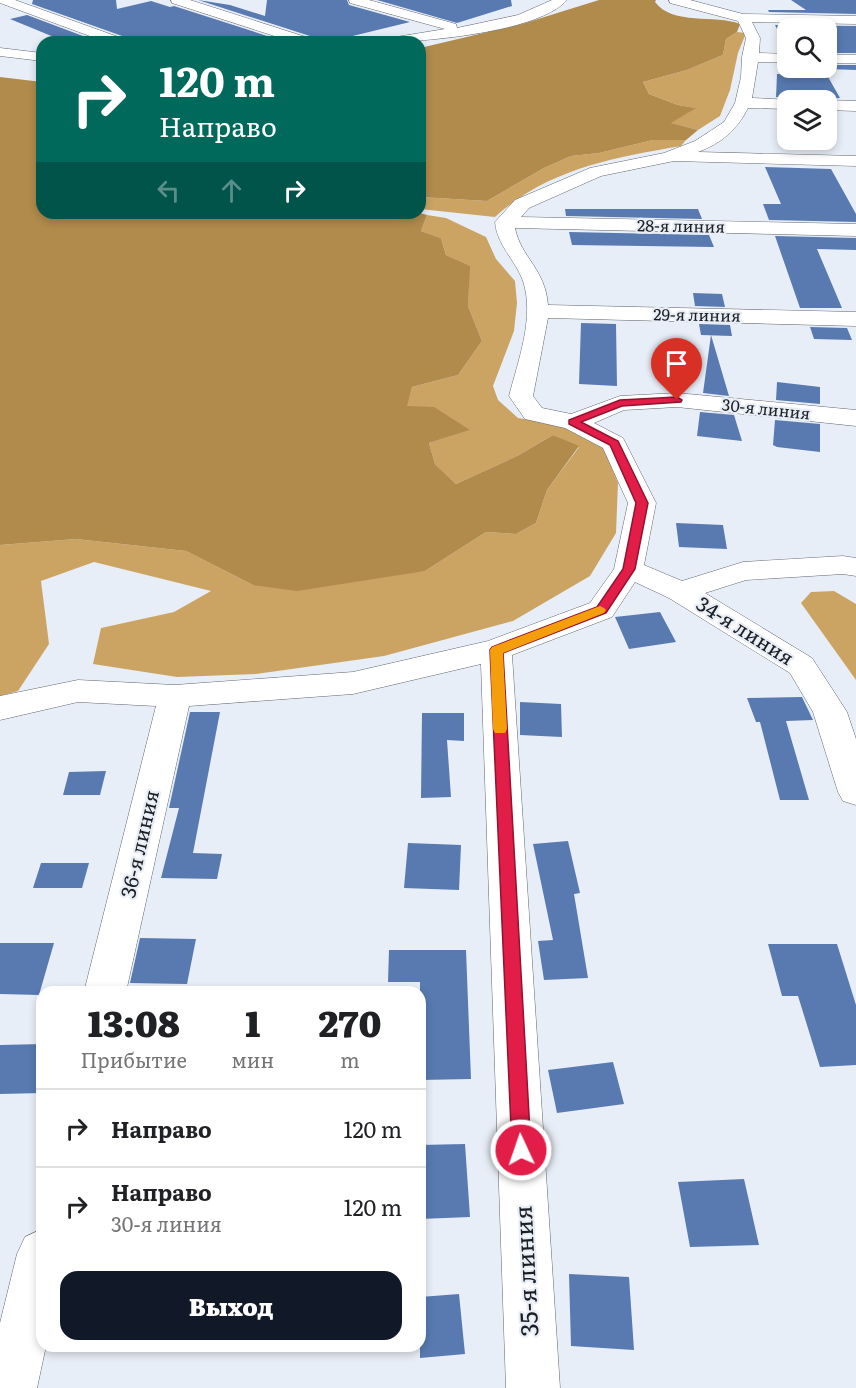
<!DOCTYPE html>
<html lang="ru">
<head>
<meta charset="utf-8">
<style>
  :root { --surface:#fff; --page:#f2f2f2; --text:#202124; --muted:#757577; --line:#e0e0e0; --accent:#111827 }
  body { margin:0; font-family:Literata,serif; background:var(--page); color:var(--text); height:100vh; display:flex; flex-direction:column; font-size:22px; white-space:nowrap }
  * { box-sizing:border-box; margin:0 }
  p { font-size:20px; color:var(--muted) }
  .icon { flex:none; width:33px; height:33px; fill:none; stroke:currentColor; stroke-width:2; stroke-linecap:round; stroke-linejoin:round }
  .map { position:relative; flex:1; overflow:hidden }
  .sheet { position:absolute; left:36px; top:986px; width:390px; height:366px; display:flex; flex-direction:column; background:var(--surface); border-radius:18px; box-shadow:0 3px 9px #0003 }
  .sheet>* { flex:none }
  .hud { position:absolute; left:36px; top:36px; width:390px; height:183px; border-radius:18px; box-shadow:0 3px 9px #0003; background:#00695c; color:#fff; overflow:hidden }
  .buttons { position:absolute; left:777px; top:18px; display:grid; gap:12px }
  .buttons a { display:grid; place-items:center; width:60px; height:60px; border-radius:12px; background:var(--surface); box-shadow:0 3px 9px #0003; font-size:30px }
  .pin { position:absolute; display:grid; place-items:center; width:51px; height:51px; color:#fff; margin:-62px -26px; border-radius:50% 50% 50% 0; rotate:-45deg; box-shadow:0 0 6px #0007 }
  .pin .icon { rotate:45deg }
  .me { position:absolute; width:66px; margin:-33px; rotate:357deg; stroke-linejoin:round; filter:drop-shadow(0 0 4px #0008) }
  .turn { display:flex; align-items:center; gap:21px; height:126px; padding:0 24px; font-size:27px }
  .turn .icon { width:78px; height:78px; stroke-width:2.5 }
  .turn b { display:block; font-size:42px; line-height:51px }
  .lanes { display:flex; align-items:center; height:57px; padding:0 24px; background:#0003; justify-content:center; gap:30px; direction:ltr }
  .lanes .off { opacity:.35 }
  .eta { display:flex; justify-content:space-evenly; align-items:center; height:102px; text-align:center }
  .eta b { font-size:36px; font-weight:800; line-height:42px }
  .primary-button { display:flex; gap:12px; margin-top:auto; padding:12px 24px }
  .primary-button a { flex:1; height:69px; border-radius:18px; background:var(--accent); color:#fff; font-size:24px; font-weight:800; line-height:69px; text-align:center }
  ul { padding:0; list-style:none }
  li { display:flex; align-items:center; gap:18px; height:78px; padding:0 24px; border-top:2px solid var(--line) }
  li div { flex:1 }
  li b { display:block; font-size:22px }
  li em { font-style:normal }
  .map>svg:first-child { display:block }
  .forest { fill:#cba464 }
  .water { fill:#b18b4c }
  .building { fill:#587ab1 }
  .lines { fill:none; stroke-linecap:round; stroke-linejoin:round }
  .minor-casing { stroke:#61666e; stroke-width:1 }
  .minor { fill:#fff; fill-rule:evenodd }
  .route { fill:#e11d48; stroke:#92132f; stroke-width:1.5 }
  .slow { fill:#f59e0b }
  .labels { text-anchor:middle; stroke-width:4.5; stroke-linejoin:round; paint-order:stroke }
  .far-street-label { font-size:16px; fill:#1c1e21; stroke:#e8eef7 }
  .street-label { font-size:20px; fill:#1c1e21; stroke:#e8eef7 }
  .near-street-label { font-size:24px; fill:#1c1e21; stroke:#e8eef7 }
</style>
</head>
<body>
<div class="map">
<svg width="856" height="1388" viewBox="0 0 856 1388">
  <rect width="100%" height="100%" fill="#e8eef7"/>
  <path class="forest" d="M737,32L746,33L738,53L730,90L720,116L698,130L670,123L695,108L678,105L649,94L643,82L687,70L723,55L726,39Z
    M653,140H686L681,146C612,158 548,169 495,217L420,209V197L487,201L544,168L571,156L599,153Z
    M427,215L446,218L486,237L496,259L515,281L517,303L514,331L493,386L498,400L518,418L556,424L580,431L604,448L618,483L616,533L590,576L513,621L384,656L256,674L177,677L93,664L101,628L174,612L211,591L94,562L41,581L49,644L18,691L0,696V545L76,539L186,551L253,585L425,571L486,532L516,534L536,523L547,490L579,447L553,435L519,455L456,484L435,464L429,443L469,430L406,406L412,387L458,375L482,341L468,306L469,266L446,255L441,238L421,231Z
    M834,591L856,604V680L801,603L811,592Z"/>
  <path class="water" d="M599,0H656L655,2C673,26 715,14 740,24L737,32L726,39L723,55L687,70L643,82L649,94L678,105L696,108L671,123L698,130L686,140H653L599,153L571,156L544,168L487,201L420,197V48L522,24Z
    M0,77L42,82V213H420L427,215L421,231L441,238L446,255L470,266L468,306L482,341L458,375L412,387L407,406L434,407L470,430L429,443L435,464L456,484L519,455L553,435L579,446L547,490L536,523L516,534L486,532L425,571L297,591L253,585L186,551L76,539L0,545Z"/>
  <path class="building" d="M33,0H116L117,9L151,1L170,7L174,6L286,42H128L125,37L32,4Z
    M198,0L230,5L265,16L267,0H347L349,5L410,22L328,42H316L313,37Z
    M377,0H511L512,6L457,23Z
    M791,0H856V14L769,12L768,10H806Z
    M27,15L99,42H66L10,19Z
    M775,25L856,26V53H826V28H788V51Z
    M826,65H856V70L800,68H826Z
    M777,74L827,75L840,98L795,100L793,98L776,97Z
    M765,167L831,169L856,214V222L769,220L763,204H781Z
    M565,209H698L702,219L566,216Z
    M569,232L709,235L714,247L572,245Z
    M775,236L856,238V250L817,249L842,308H800Z
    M693,293L722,294L725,307L695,306Z
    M581,323L616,324L617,386L579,384Z
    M699,324L730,325L732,336L701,335Z
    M810,327L847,328L852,340L814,339Z
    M711,335L729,396L703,393Z
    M777,382L820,387V404L776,400Z
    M700,412L734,415L742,441L697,436Z
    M775,420L820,424V452L777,447L773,445Z
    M676,523L723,525L727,549L679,547Z
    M660,612L676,642L629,649L615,617Z
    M802,697L813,720L786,721L809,800H780L760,722H756L747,698Z
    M520,702L561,704L562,737L520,735Z
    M190,712H220L193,853L222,854L217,879L161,878L179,808H169Z
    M422,713H464V741L447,740L451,797L421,798Z
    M106,771L100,795H63L69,772Z
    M568,841L580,893L574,894L588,978L544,980L538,941L553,940L533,844Z
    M408,843L461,845L459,890L404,888Z
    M41,863H89L82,888H33Z
    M140,938L196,939L187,984L130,983Z
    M0,943H54L39,995L0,994Z
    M768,944H837L856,1005V1065L820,1067L798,996H782Z
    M389,950H466L471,1079L420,1080V982H388Z
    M42,1044V1093L0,1094V1045Z
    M613,1062L624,1104L557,1113L548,1070Z
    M465,1144L470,1217L420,1219V1145Z
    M744,1179L759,1245L690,1247L678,1182Z
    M569,1274L629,1277L634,1350L571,1346Z
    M459,1294L465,1354L420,1358V1297Z"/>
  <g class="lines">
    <g class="minor-casing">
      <path id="minor" d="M0,0H15L124,39L126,42H106L0,3Z
        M171,0H190L312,39L314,42H293L172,3Z
        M349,0H369L456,24L457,28L518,15L552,0H567C539,32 425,42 383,42L390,38L445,29L350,3Z
        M669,0H690L743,14L856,16V24L752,22L760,38L759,53L788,54V62H758L752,98L793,100H788V109L748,108C737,130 722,143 698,152L856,156V166L674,161L601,176L529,208L521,217L856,224V236L515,228C521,258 545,268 548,305L856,312V326L548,318L533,396L542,408L571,414L620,396L677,393L856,410V426L677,407L624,410L594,423L623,438L656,503L644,565L682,581L743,562L843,556L856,558V576L843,574L746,580L705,593L812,658L847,712L856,739V805L843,801L838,792L813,712L790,673L669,598L635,582L612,617L512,655L560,1388H506L481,664L353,694L189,706L126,992H84L156,706L78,702L0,720V696L78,680L175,685L353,672L488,641L590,603L614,569L628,503L603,448L565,428L525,419L509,396C518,361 535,317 523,281C515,259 497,246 495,222L515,200L590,168L664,153L695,141L724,122L735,103L741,77L742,57L746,38L738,21L670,3Z
        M0,48L42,53V61L0,56Z
        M826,55H856V63H826Z
        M825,100H826L856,101V111L826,110Z
        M42,1229V1346H46L37,1388H0V1323L17,1254L25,1237Z"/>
    </g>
    <use href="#minor" class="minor"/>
  </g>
  <path class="route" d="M677,397L682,400L681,402L622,406L581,422L618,441L648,503L635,569L606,613L503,653L531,1150L528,1157L521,1159L514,1157L512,1150L490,650L492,647L597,607L623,569L636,503L610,445L569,424V420L620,400Z"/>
  <path class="slow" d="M600,606L604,608L606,610L604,613L503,653L507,729L505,733H495L493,729L490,650L492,647Z"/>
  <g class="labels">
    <g class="far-street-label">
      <text transform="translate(681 226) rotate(1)" y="6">28-я линия</text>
      <text transform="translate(697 315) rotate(1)" y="6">29-я линия</text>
      <text transform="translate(766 409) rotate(6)" y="6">30-я линия</text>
    </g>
    <g class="street-label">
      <text transform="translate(745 631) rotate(32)" y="7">34-я линия</text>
      <text transform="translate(140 844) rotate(-77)" y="7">36-я линия</text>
    </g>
    <g class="near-street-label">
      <text transform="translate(527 1271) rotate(-93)" y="8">35-я линия</text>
    </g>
  </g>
</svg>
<div class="buttons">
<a><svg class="icon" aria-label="search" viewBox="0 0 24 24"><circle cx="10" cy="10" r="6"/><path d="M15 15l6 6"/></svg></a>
<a><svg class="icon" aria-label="layers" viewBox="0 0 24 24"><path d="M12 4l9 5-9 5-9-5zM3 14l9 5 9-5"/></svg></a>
</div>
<div class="pin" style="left:677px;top:400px;background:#d93025"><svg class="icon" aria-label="arrive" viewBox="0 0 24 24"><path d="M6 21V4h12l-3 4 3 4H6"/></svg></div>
<svg class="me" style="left:521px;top:1150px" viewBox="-20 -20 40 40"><circle r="17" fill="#e11d48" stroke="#fff" stroke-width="3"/><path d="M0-11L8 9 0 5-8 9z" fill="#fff"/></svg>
<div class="hud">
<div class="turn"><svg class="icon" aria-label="right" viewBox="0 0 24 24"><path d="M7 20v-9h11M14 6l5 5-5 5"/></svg><div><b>120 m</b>Направо</div></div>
<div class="lanes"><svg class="icon off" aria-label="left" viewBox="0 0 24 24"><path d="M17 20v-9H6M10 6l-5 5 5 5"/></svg><svg class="icon off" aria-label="ahead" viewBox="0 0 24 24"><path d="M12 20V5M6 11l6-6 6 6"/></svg><svg class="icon" aria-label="right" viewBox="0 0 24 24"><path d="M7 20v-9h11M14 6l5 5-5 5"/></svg></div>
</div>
<section class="sheet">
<div class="eta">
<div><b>13:08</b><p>Прибытие</p></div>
<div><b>1</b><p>мин</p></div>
<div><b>270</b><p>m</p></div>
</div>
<ul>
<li><svg class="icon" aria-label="right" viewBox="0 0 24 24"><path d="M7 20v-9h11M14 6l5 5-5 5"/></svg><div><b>Направо</b></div><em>120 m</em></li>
<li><svg class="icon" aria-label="right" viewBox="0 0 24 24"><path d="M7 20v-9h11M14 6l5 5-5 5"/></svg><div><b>Направо</b><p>30-я линия</p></div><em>120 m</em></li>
</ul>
<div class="primary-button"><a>Выход</a></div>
</section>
</div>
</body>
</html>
